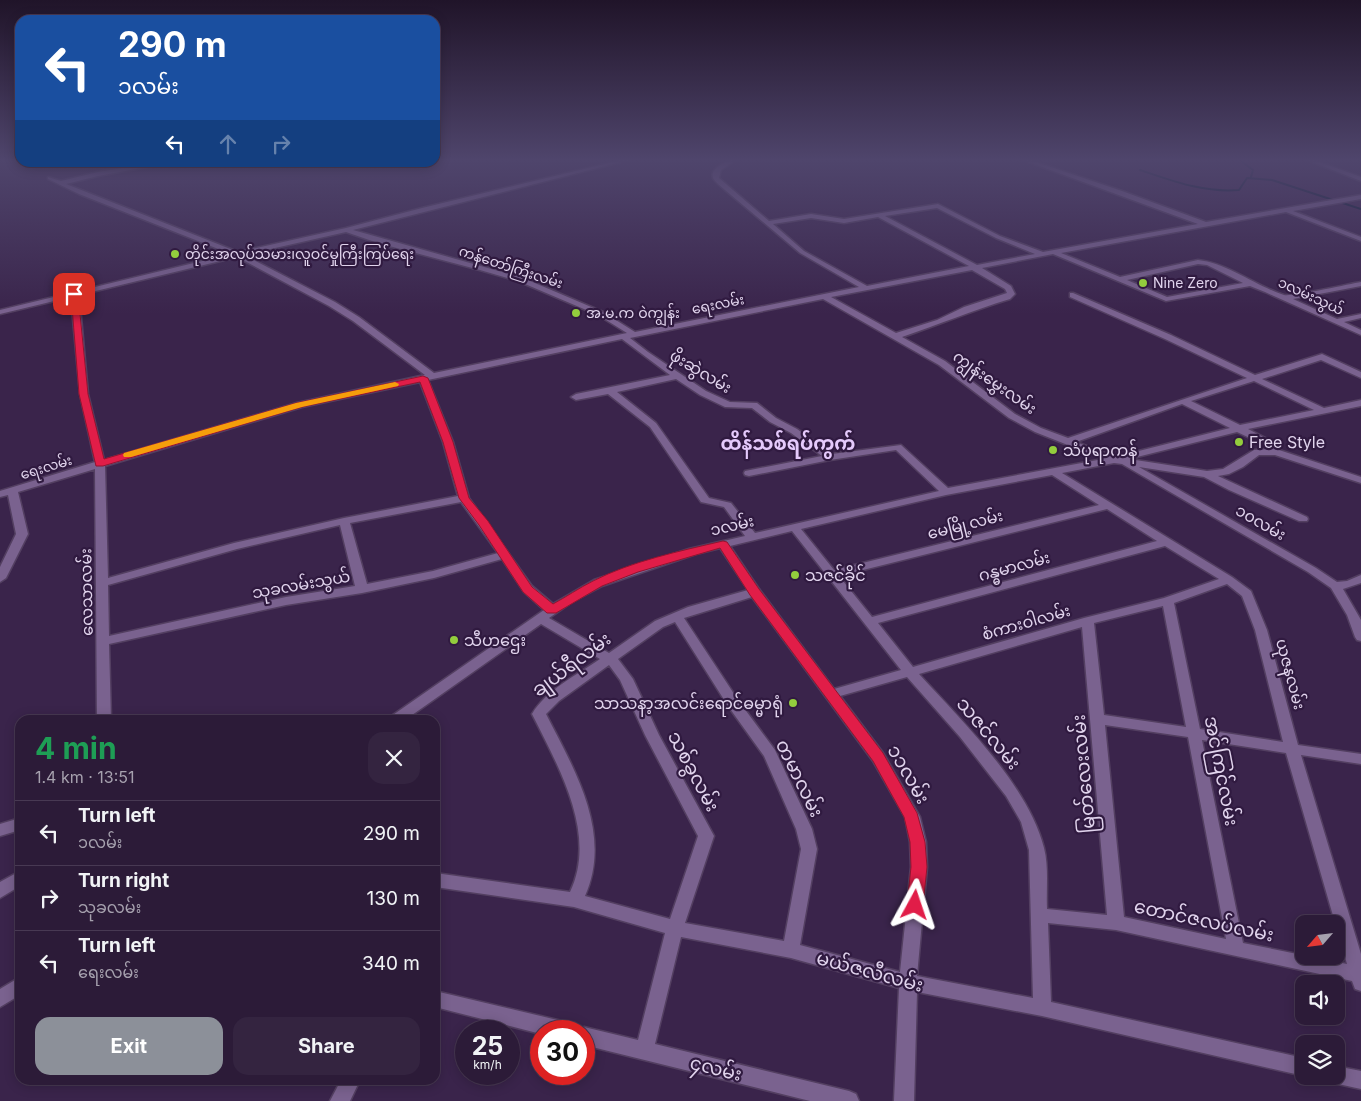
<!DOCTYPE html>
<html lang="en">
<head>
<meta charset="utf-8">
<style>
  :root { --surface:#2c1b38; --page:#342440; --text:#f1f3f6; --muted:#a6a1ae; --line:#483953; --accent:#8c9099 }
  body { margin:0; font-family:Inter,"Noto Sans Myanmar",sans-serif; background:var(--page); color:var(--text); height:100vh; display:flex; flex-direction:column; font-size:19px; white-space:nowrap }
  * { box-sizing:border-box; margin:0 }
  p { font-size:16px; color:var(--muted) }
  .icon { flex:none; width:28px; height:28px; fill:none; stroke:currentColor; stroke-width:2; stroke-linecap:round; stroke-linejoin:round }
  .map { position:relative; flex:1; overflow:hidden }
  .details { position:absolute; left:15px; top:715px; width:425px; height:370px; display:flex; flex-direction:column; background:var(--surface); border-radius:15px; box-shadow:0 2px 12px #0003,0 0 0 1px var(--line) }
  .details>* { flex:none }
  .hud { position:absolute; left:15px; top:15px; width:425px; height:152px; border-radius:15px; box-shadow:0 2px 12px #0003,0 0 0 1px var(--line); background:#1a4fa0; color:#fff; overflow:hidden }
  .needle { width:32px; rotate:242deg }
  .tools { position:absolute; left:1295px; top:915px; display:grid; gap:10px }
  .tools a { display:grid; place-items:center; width:50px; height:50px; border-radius:10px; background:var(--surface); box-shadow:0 2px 12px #0003,0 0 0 1px var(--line); font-size:25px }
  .speed { position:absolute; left:455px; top:1020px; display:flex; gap:10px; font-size:25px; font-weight:700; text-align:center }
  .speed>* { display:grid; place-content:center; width:65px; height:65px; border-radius:50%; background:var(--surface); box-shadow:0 2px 12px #0003,0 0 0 1px var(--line); line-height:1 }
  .speed small { font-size:12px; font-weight:400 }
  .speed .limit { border:8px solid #d22; background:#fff; color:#111 }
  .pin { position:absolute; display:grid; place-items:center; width:42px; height:42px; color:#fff; margin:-21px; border-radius:10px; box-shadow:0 2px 8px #0006 }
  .me { position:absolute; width:55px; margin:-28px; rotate:5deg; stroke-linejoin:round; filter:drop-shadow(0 0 4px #0008) }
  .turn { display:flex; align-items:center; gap:18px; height:105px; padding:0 20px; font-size:22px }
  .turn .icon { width:65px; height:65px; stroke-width:2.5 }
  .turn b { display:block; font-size:35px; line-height:42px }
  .lanes { display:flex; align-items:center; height:48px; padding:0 20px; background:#0003; justify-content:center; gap:25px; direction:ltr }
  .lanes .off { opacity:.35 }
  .round { display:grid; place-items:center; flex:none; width:52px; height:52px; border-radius:15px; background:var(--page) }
  .summary { display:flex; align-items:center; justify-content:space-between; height:85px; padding:0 20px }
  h1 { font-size:30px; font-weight:700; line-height:38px; color:#1e9e55 }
  .primary-button { display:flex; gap:10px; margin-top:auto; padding:10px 20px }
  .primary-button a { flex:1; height:58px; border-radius:15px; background:var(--accent); color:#fff; font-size:20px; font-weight:700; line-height:58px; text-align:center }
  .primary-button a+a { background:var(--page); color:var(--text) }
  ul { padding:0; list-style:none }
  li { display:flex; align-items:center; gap:15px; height:65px; padding:0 20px; border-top:1px solid var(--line) }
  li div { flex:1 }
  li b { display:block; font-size:19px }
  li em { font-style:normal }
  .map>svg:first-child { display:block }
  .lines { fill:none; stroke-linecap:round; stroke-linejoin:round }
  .stream { stroke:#01172d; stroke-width:2 }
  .minor-casing { stroke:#533f61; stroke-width:3 }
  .minor { fill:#7a628f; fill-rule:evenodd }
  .route { fill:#e11d48; stroke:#92132f }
  .slow { fill:#f59e0b }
  .poi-dot { fill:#93cd3d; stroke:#301a40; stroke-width:2 }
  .labels { text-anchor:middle; stroke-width:4.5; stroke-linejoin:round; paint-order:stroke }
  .far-poi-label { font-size:14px; fill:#e1d4ed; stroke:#301a40; text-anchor:start }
  .far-street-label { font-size:14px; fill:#e1d4ed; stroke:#301a40 }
  .street-label { font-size:16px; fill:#e1d4ed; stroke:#301a40 }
  .poi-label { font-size:16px; fill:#e1d4ed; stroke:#301a40; text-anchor:start }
  .quarter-label { font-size:19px; font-weight:bold; fill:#e5cafc; stroke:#301a40 }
  .near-street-label { font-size:19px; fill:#e1d4ed; stroke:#301a40 }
</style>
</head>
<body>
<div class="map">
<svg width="1361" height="1101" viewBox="0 0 1361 1101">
  <rect width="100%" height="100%" fill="#3a244b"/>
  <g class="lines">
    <path class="stream" d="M1240,160L1253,170L1251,177
      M1140,170C1173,181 1204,193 1239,190L1247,178L1272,180L1361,209"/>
    <g class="minor-casing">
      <path id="minor" d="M621,160H629L353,230L523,278L603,312L635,332L859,287L800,253L725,190C722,187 715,182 713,178C709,168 729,159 736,160L721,170L719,178L769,221L811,214L844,219L938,204L1000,236L1043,252L1198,224L1023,160H1030L1122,191L1206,222L1361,195V199L1293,211L1361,237V241L1286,212L1061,253L1120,277L1198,260C1227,263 1256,286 1284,295C1292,297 1349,284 1361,282V286L1293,299L1337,319L1361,314V318L1344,322L1361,330V335L1265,292L1250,286L1166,301L1053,254L982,268L1011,286L1015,294L1010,299C973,310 938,325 902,337L945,361L1015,414L1041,428L1068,438L1247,378L1165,339L1070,297V293H1073L1171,335L1255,375L1322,354L1361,372V378L1321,360L1262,379L1324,408L1361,400V406L1248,429L1273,442L1279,450L1361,477V483L1275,455H1259L1243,467L1229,474L1218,476L1307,517L1308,519L1307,521H1299L1229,490L1204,477L1139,467L1316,568L1337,582L1347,581L1361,575V583L1343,589L1361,620V641L1357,640L1355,637L1347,615L1331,588L1308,572L1122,464L1114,463L1062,473L1232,577L1251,591L1267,630L1298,745L1361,754V764L1301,755L1361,954V991L1355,989L1352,981L1116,930L1048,923L1051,1002L1304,1058V1076L1042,1016L917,992L914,1101H894L899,988L791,958L681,937L655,1044L849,1091L856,1094L859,1101H810L584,1045V1031H577L584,1027L638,1040L665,933L574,907L435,887V873L570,892C598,834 558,766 532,714C546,690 577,675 600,659L541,624L405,720H388L390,717L544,610L524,592L502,559L434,578L362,593L286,605L109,644L111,720H97L95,469L18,492L28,534L6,578L0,582V567L16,534L8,495L0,497V491L95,462L80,394L71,297L0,314V310L231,254L79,194L48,179V177L61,181L98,172L159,162H174L98,176L66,184L238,252L346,228L422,208ZM937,208L996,238L1035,254L977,265L885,216ZM878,217L969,266L867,286L804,251L773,224L811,218L844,223ZM346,232L378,243L480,270L518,281L598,315L627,333L434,373L359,317L335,302L244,255ZM237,257L329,306L353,321L425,375L297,403L104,460L88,394L79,295ZM1198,264L1207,265L1243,283L1167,297L1127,280ZM972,270L1005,289L1007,293L964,307L937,320L896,333L831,297ZM823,299L939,365L1009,418L1035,432L1103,459L948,488L901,445L832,454L797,429L776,418L757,403L730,402L706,391L648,352L630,338ZM622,339L670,375L576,394L571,397L576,400L608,394L650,427L701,502L724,507L745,536L689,549L594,580L553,604L532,586L469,498L453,442L428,380ZM676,379L700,395L725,407L752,408L770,422L791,433L822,456L745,471L744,473L745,475L749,476L830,460L896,450L939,491L755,533L731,503L709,498L656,423L617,392ZM1254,381L1314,410L1240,425L1191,401ZM420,382L443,442L458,496L344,518L234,543L108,578L105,466L302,407ZM1182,404L1230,428L1115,457L1076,442ZM1237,432L1267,446L1269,449L1254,450L1223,469L1207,471L1129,459ZM1052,475L1099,505L834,570L801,529L946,495ZM461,502L498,553L433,571L367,584L350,523ZM1107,509L1157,541L872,617L839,576ZM340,525L355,586L286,597L109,636L108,585L237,549ZM792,531L901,670L834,689L759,589L730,546ZM1165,546L1219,579L1164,598L1084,618L913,667L878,623ZM720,548L748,590L688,607L655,621L609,653L549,618L572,602L602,586L696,554ZM1227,584L1242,596L1255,630L1283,742L1200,729L1174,603ZM752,597L873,761L905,817L910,842L911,867L900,972L800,945L817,849L812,829L775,750L738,700L684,618ZM1163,606L1186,727L1104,715L1094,623ZM675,622L728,706L764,756L796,829L801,849L784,941L685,923L714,836L659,735L633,679L618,659L663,627ZM1082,627L1107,915L1047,909C1046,890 1049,867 1044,848C1028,785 962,721 919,674ZM609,665L620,680L645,735L698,836L670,919L585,896C613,833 574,769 546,714L559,701ZM907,677L960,737L1006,796L1021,822L1029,850L1033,998L917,976L927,867L926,842L920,817L883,753L840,696ZM1105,725L1188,737L1226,939L1124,917ZM1202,740L1286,753L1347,964L1243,943Z
        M1307,160H1314L1361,177V181Z
        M20,818V830L0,836V824Z
        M20,871V886L0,898V882Z
        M20,977V995L0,1007V989Z
        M435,991L566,1022L572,1025L575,1031H541V1034L435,1007Z
        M1336,1066L1361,1071V1089L1329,1082L1327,1076H1336Z
        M341,1080H360L350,1101H330Z"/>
    </g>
    <use href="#minor" class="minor"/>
  </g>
  <linearGradient id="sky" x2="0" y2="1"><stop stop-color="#201429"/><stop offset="0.51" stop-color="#4f456c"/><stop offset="1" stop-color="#4f456c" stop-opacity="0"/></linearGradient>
  <rect width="1361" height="314" fill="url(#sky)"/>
  <path class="route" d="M74,291L78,294L88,394L104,459L296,403L423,376L428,378L453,442L469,498L488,521L532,587L553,604C566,597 579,588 593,581C632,561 680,551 723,541L727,542L759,589L883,753L917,813L925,842L927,867L923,905L921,910L915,912L909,910L907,905L911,867L910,842L904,817L873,761L750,595L720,548L638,572L602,586L556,613H547L523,592L479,525L459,498L443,442L420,382L302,407L103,466H96L79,394L71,294Z"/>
  <path class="slow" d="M395,382L399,384L398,386L302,407L131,457H124L123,455L124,453L296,403Z"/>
  <g class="poi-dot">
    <circle cx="175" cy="254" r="5"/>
    <circle cx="1143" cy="283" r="5"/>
    <circle cx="576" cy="313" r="5"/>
    <circle cx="1239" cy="442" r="5"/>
    <circle cx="1053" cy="450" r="5"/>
    <circle cx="795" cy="575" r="5"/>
    <circle cx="454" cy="640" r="5"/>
    <circle cx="793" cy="703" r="5"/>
  </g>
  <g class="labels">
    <g class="far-poi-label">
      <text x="185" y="259">တိုင်းအလုပ်သမား၊လူဝင်မှုကြီးကြပ်ရေး</text>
      <text x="1153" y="288">Nine Zero</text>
      <text x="586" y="318">အ.မ.က ဝဲကျွန်း</text>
    </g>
    <g class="far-street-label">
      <text transform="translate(511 267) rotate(18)" y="5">ကန်တော်ကြီးလမ်း</text>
      <text transform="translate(1311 296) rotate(25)" y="5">၁လမ်းသွယ်</text>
      <text transform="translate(718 304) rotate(-11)" y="5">ရေးလမ်း</text>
      <text transform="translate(46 467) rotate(-17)" y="5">ရေးလမ်း</text>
    </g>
    <g class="street-label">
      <text transform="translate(701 371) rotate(31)" y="6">ဖိုးဆွဲလမ်း</text>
      <text transform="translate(995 382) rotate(35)" y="6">ကျွန်းမွှေးလမ်း</text>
      <text transform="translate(1261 522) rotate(30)" y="6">၁၀လမ်း</text>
      <text transform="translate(965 524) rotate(-14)" y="6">မေမြို့လမ်း</text>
      <text transform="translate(732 525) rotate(-13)" y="6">၁လမ်း</text>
      <text transform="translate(1014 566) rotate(-15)" y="6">ဂန္ဓမာလမ်း</text>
      <text transform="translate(301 584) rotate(-10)" y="6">သုခလမ်းသွယ်</text>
      <text transform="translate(86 592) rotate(-91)" y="6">လေသာလမ်း</text>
      <text transform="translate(1026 622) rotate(-16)" y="6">စံကားဝါလမ်း</text>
      <text transform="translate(1291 674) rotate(75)" y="6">ယုဇနလမ်း</text>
    </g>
    <g class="poi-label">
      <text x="1249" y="448">Free Style</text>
      <text x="1063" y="456">သံပုရာကန်</text>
      <text x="805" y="581">သဇင်ခိုင်</text>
      <text x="464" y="646">သီဟဌေး</text>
      <text x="783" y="709" text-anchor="end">သာသနာ့အလင်းရောင်ဓမ္မာရုံ</text>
    </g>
    <g class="quarter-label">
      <text x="788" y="450">ထိန်သစ်ရပ်ကွက်</text>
    </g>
    <g class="near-street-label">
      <text transform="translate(571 664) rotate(-37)" y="7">ချယ်ရီလမ်း</text>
      <text transform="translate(989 733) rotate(50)" y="7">သဇင်လမ်း</text>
      <text transform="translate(694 771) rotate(62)" y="7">သစ်ခွလမ်း</text>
      <text transform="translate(1222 771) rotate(79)" y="7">အင်ကြင်လမ်း</text>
      <text transform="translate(909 774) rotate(60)" y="7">၁၁လမ်း</text>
      <text transform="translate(1083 774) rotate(-95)" y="7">မြတ်လေးလမ်း</text>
      <text transform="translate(800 778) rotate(64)" y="7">တမာလမ်း</text>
      <text transform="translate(1204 920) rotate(12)" y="7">တောင်ဇလပ်လမ်း</text>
      <text transform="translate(870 971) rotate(15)" y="7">မယ်ဇလီလမ်း</text>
      <text transform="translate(716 1068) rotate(14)" y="7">၄လမ်း</text>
    </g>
  </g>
</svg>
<div class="tools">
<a><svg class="needle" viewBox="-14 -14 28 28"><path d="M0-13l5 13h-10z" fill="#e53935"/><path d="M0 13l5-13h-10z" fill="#a6a1ae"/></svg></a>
<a><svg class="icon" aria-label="sound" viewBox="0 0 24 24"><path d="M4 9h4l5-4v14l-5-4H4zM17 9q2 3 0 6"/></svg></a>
<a><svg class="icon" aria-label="layers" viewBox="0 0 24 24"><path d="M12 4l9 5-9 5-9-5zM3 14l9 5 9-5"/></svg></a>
</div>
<div class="speed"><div>25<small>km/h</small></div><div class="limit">30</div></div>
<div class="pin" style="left:74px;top:294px;background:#d93025"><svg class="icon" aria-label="arrive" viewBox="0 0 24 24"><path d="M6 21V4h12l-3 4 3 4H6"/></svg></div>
<svg class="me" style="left:915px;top:905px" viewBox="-20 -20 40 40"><path d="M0-17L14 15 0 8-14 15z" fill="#e11d48" stroke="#fff" stroke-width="4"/></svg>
<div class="hud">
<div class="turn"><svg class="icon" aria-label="left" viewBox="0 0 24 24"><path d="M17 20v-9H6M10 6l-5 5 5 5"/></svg><div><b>290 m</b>၁လမ်း</div></div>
<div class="lanes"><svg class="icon" aria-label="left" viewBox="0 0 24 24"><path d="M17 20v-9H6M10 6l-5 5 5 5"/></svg><svg class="icon off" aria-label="ahead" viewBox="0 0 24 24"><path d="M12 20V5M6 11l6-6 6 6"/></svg><svg class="icon off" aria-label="right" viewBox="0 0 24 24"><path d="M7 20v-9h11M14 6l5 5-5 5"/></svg></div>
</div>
<section class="details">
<div class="summary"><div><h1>4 min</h1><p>1.4 km · 13:51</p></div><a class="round"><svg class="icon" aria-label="close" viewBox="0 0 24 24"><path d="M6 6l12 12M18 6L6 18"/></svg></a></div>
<ul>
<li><svg class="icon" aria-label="left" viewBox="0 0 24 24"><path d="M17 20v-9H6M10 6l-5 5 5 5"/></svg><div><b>Turn left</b><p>၁လမ်း</p></div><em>290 m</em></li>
<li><svg class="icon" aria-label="right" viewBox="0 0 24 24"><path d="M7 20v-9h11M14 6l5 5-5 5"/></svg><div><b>Turn right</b><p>သုခလမ်း</p></div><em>130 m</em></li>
<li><svg class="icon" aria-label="left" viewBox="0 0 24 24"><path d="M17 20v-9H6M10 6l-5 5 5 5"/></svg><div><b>Turn left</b><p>ရေးလမ်း</p></div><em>340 m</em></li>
</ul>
<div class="primary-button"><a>Exit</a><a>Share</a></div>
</section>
</div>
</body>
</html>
